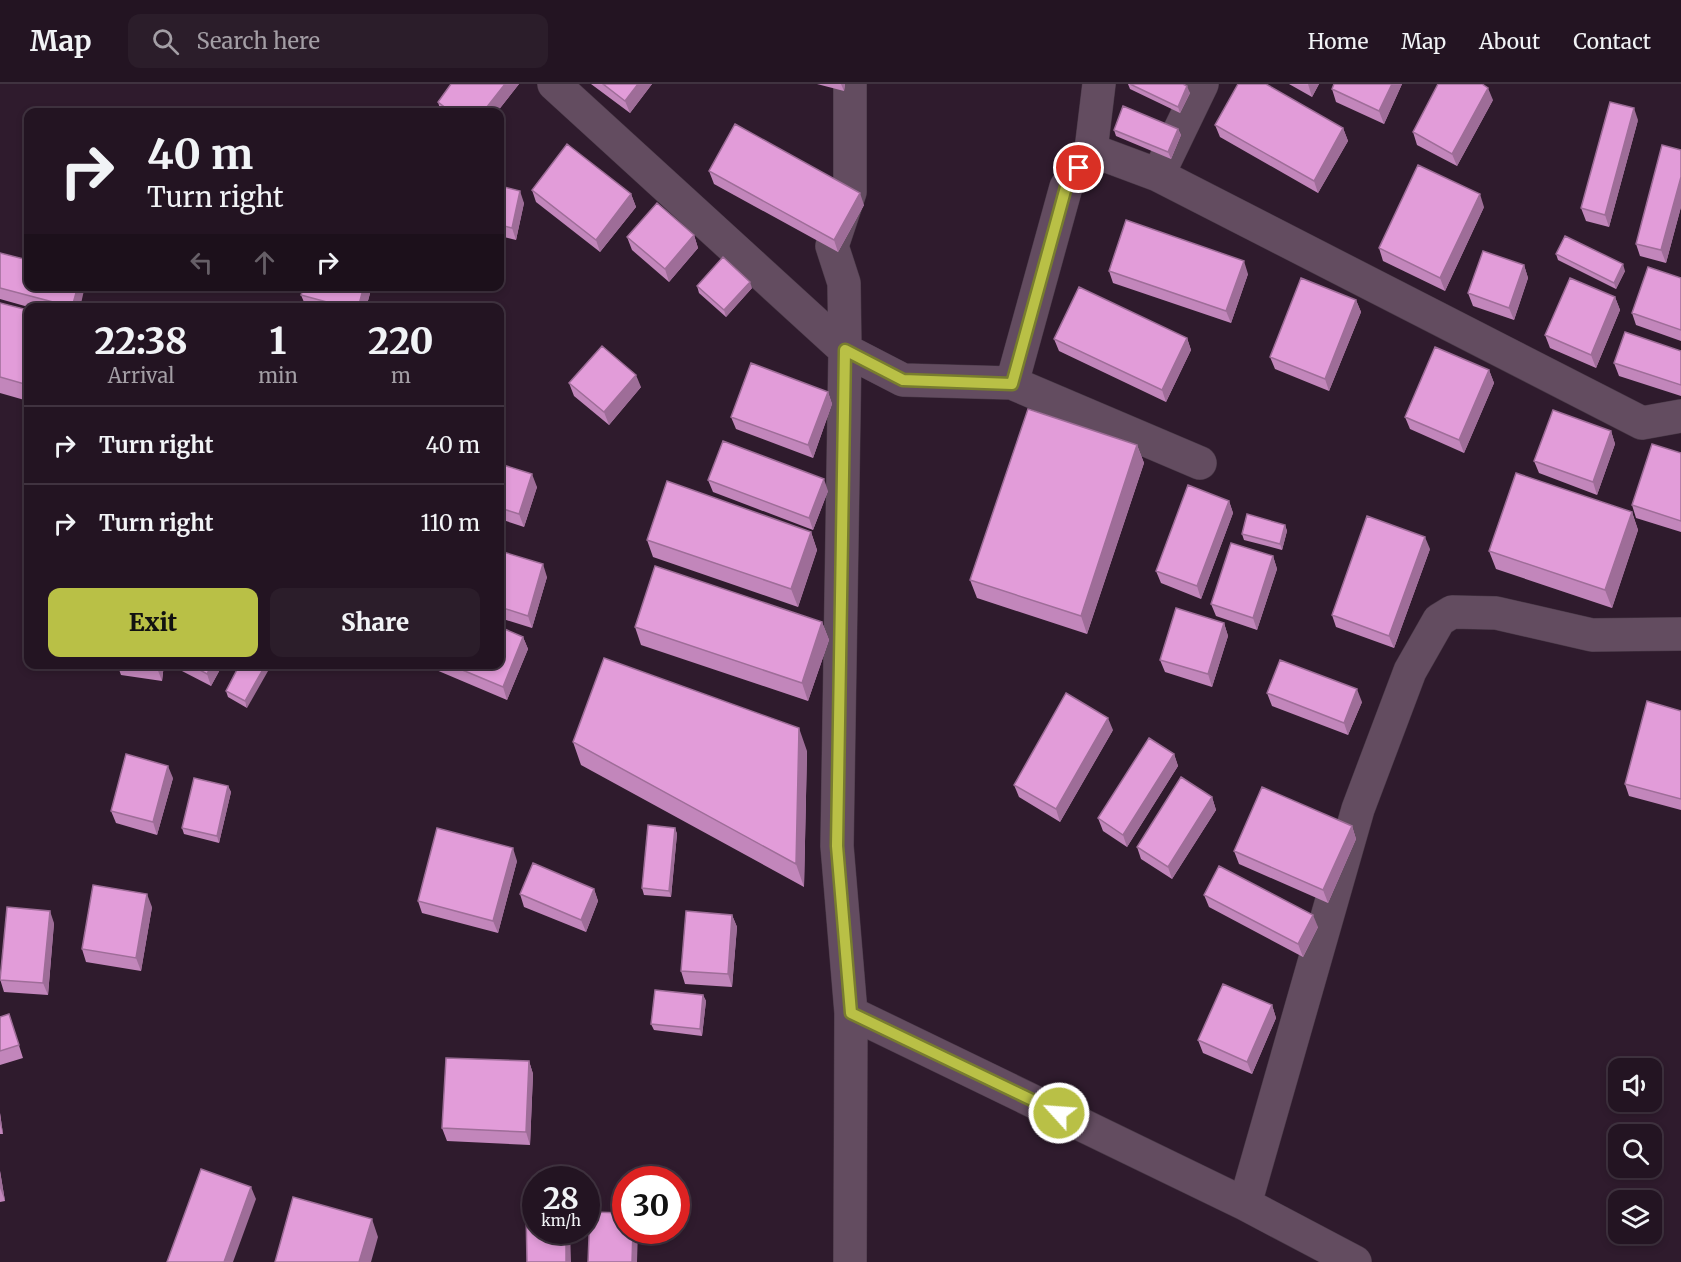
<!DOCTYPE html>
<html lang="en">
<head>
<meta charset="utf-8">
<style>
  :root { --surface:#231422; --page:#2b1d2a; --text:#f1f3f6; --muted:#a39ea5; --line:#403340; --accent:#b9c046 }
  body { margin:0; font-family:Merriweather,serif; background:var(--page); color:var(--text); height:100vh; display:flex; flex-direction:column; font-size:22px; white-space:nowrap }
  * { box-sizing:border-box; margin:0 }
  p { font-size:20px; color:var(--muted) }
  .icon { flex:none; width:33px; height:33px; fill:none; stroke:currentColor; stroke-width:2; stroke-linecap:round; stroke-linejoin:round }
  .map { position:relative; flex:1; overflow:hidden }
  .details { position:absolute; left:24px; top:219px; width:480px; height:366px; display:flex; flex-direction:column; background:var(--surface); border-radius:12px; box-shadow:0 3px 9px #0003,0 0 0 2px var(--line) }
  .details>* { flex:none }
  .guide { position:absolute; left:24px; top:24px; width:480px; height:183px; border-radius:12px; box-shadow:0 3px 9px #0003,0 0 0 2px var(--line); background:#231422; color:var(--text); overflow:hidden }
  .buttons { position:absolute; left:1608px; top:974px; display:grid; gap:12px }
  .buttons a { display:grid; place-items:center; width:54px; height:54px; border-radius:12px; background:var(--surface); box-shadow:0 3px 9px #0003,0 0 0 2px var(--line); font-size:30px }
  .speed { position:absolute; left:522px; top:1082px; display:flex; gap:12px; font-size:30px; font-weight:700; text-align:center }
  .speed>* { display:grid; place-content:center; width:78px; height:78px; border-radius:50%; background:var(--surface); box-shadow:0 3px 9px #0003,0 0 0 2px var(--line); line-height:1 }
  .speed small { font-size:15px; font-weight:400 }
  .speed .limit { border:9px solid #d22; background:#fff; color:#111 }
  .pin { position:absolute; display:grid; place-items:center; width:51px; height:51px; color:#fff; margin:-26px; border:3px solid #fff; border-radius:50%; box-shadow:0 2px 6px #0007 }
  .me { position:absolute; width:66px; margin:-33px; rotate:296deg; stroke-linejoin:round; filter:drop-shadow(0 0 4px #0008) }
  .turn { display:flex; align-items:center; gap:21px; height:126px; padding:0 24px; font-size:27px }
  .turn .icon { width:78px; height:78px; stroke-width:2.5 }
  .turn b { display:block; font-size:42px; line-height:51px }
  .lanes { display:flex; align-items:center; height:57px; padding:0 24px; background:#0003; justify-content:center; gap:30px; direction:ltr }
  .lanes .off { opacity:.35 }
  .eta { display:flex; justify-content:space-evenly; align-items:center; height:102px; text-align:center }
  .eta b { font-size:36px; font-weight:800; line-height:42px }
  .cta { display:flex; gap:12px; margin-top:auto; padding:12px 24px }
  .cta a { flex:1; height:69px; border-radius:12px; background:var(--accent); color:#111; font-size:24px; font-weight:800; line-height:69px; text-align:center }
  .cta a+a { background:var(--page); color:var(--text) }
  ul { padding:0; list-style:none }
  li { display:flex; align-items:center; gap:18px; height:78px; padding:0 24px; border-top:2px solid var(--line) }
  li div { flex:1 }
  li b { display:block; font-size:22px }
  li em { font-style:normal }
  header { display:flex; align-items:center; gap:36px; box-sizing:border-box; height:84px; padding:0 30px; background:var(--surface); border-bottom:2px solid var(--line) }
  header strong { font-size:28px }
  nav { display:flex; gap:33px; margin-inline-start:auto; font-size:21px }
  .search { width:420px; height:54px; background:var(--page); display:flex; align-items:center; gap:15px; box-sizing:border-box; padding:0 21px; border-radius:12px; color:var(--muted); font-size:22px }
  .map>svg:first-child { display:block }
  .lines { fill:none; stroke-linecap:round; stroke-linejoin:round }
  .minor-casing { stroke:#493947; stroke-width:34 }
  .minor { stroke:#634c60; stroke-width:33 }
  .wall { fill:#c286bb }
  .shaded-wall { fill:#9e6d98 }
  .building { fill:#e29cd9; stroke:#9e6d98; stroke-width:1.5 }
  .route-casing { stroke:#787d2e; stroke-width:15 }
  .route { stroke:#b9c046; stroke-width:10 }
</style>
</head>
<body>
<header>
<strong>Map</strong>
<div class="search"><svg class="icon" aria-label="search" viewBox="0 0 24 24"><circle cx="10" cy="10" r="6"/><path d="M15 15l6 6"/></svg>Search here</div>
<nav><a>Home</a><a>Map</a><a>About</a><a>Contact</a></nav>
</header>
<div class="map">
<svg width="1681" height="1178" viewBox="0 0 1681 1178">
  <rect width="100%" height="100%" fill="#2f1b2d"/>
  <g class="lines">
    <g class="minor-casing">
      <path id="minor" d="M554,0L845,266L903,296L1012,299L1200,379
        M850,0V108L832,162L844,199L845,266L837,762L851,929L850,1178
        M1091,66L1158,91L1642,339L1681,332
        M1160,87L1202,0
        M1012,299L1066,103L1091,66L1099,0
        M851,929L1245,1120L1358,725L1410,587L1439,536L1452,528L1496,529L1592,551L1681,550
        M1245,1120L1355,1178"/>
    </g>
    <use href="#minor" class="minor"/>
  </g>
  <path class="wall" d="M451,0H519L497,28H441L438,18Z
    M591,0H652L630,29Z
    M817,0H845L844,7Z
    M1128,0H1183L1190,9L1180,29L1130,5Z
    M1289,0H1319L1312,13Z
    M1334,0H1402L1384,40L1336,18L1332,5Z
    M1493,16L1457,82L1417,61L1413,48Z
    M1638,36L1609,143L1586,137L1581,124Z
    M1215,41L1343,44L1348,57L1318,109L1220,53Z
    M1178,45L1181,51L1171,75L1116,52L1114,46Z
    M1681,66V123L1666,179L1640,172L1636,160Z
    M709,87L864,121L838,168L714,100Z
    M500,102L524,119L516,156L500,152Z
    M532,106L631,110L636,123L600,168L536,118Z
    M1484,123L1445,207L1383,177L1379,164Z
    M694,151L698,164L669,198L632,166L627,153Z
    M0,169L80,224H32L0,215Z
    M1556,170L1625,187L1616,205L1558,176Z
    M1524,181L1528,194L1514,236L1473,222L1468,209Z
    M1109,187L1248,190L1231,239L1113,199Z
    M1681,194V257L1636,241L1632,229Z
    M372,202L366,224H307L306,223L301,211Z
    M697,202L752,204L726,233L699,209Z
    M1615,213L1620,226L1596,284L1550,264L1545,251Z
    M1356,216L1361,228L1329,307L1275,285L1270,273Z
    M0,219L28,226V317L0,309Z
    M1187,254L1191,266L1166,318L1059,267L1054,255Z
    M1681,267V312L1619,292L1614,279Z
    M1489,286L1494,299L1464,369L1410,345L1405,333Z
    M569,299L641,303L609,341L574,312Z
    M828,308L832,320L813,374L736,345L731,333Z
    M1611,347L1615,360L1597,411L1539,389L1534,377Z
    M1137,361L1144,379L1087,550L977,514L970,496Z
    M1681,369V448L1636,434L1632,421Z
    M500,380L537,403L524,443L500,435Z
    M708,396L828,407L813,446L713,408Z
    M1229,417L1233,429L1201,515L1161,499L1156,487Z
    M1632,428L1638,446L1612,524L1496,485L1489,467Z
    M1285,441L1287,447L1282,466L1244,456L1242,450Z
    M811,448L817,466L798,523L653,473L647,456Z
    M1430,465L1394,564L1336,543L1332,531Z
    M500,467L547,493L532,544L500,534Z
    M1273,472L1277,485L1257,546L1216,532L1211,520Z
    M822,538L829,556L808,617L641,561L635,543Z
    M1224,539L1228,552L1212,603L1165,588L1160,576Z
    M523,553L528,565L507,616L422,580H500Z
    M117,580H164L162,597L121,591Z
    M178,580H223L211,602L180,586Z
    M240,580L247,624L228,613L226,607Z
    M1267,609L1362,618L1348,651L1272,622Z
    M1681,627V726L1629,712L1625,700Z
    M1113,646L1060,738L1019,713L1014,701Z
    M573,658L807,667L804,803L581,681Z
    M1174,670L1178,682L1127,763L1103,747L1098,734Z
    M173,694L157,751L116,739L111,727Z
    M228,702L231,708L219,759L184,750L182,744Z
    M1212,713L1216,726L1172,795L1141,775L1137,763Z
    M1352,742L1356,755L1328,819L1239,780L1234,767Z
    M675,744L677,750L671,813L644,811L642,804Z
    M517,777L498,849L422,829L418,817Z
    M594,805L598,817L586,848L524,823L520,810Z
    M1204,811L1318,843L1303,873L1209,823Z
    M152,823L141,887L86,878L82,865Z
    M732,831L737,843L732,903L685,900L681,887Z
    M54,839L48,911L4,908L0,895Z
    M703,911L706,917L702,952L654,946L651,940Z
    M1272,921L1276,934L1252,990L1203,969L1198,956Z
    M9,930L23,974L0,981V933Z
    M529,977L533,990L530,1061L447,1057L442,1044Z
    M0,1029L3,1050H0Z
    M0,1087L5,1117L0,1118Z"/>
  <path class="shaded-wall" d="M505,0H519L497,28H483Z
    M638,0H652L630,29L625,17Z
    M841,0H845L844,7Z
    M1308,0H1319L1312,13Z
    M1392,0H1402L1384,40L1379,27Z
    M1187,2L1190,9L1180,29L1178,23Z
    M1488,4L1493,16L1457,82L1452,70Z
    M1634,24L1638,36L1609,143L1605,131Z
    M1343,44L1348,57L1318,109L1314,97Z
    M1178,45L1181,51L1171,75L1168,68Z
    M1681,93V123L1666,179L1661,166Z
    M520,107L524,119L516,156L512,144Z
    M860,109L864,121L838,168L834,156Z
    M631,110L636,123L600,168L596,156Z
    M1480,110L1484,123L1445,207L1440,194Z
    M694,151L698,164L669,198L665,185Z
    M1244,177L1248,190L1231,239L1226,227Z
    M1623,180L1625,187L1616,205L1614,199Z
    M1524,181L1528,194L1514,236L1509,224Z
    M750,198L752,204L726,233L724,226Z
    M78,202H85L80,224H72Z
    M364,202H372L366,224H358Z
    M1615,213L1620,226L1596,284L1591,271Z
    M1356,216L1361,228L1329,307L1325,295Z
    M1187,254L1191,266L1166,318L1162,306Z
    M1489,286L1494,299L1464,369L1459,356Z
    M636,291L641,303L609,341L604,328Z
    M828,308L832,320L813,374L808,361Z
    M1611,347L1615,360L1597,411L1593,398Z
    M1137,361L1144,379L1087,550L1081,532Z
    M532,390L537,403L524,443L519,430Z
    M824,395L828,407L813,446L809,434Z
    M1229,417L1233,429L1201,515L1197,502Z
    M1632,428L1638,446L1612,524L1605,506Z
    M1285,441L1287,447L1282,466L1280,460Z
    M811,448L817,466L798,523L791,505Z
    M1425,453L1430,465L1394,564L1389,552Z
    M1273,472L1277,485L1257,546L1253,534Z
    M543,480L547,493L532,544L528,532Z
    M822,538L829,556L808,617L802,599Z
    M1224,539L1228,552L1212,603L1208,590Z
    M523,553L528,565L507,616L503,603Z
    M158,580H164L162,597L157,584Z
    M212,580H223L211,602L207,590Z
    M266,580H272L247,624L245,617Z
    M1357,605L1362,618L1348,651L1344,639Z
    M1108,634L1113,646L1060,738L1056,725Z
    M799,644L807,667L804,803L796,780Z
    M1174,670L1178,682L1127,763L1123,751Z
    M168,682L173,694L157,751L153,738Z
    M228,702L231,708L219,759L217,752Z
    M1212,713L1216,726L1172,795L1168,783Z
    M1352,742L1356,755L1328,819L1323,806Z
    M675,744L677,750L671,813L669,807Z
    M513,764L517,777L498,849L493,837Z
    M594,805L598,817L586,848L581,836Z
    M147,810L152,823L141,887L136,874Z
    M50,827L54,839L48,911L43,899Z
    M732,831L737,843L732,903L728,890Z
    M1313,831L1318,843L1303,873L1298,860Z
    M703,911L706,917L702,952L700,945Z
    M1272,921L1276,934L1252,990L1247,978Z
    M529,977L533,990L530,1061L526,1048Z
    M0,1029L3,1050L0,1040Z
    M0,1087L5,1117L0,1104Z
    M251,1103L256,1115L233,1178H224Z
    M372,1135L378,1153L371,1178H359Z
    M566,1146H570L571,1178H566Z
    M633,1146H638L637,1178H632Z"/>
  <path class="building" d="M451,0H505L483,28H451L438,18Z
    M603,0H638L625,17Z
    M1130,0H1183L1187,2L1178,23Z
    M1238,0H1266L1343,44L1314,97L1215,41Z
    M1334,0H1392L1379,27L1332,5Z
    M1438,0H1482L1488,4L1452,70L1413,48Z
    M1610,18L1634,24L1605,131L1581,124Z
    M1123,22L1178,45L1168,68L1114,46Z
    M735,40L860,109L834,156L709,87Z
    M567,60L631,110L596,156L532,106Z
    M1662,61L1681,66V93L1661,166L1636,160Z
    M1418,81L1480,110L1440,194L1379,164Z
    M500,102L520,107L512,144L500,141Z
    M657,119L694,151L665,185L627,153Z
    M1126,136L1244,177L1226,227L1109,187Z
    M1565,152L1623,180L1614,199L1556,170Z
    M1483,167L1524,181L1509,224L1468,209Z
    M0,169L28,176V202H78L72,223L0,204Z
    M723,173L750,198L724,226L697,202Z
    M1648,183L1681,194V246L1632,229Z
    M1301,194L1356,216L1325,295L1270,273Z
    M1570,194L1615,213L1591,271L1545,251Z
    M304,202H364L358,224H349L301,211Z
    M1079,203L1187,254L1162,306L1054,255Z
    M0,219L28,226V301L0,293Z
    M1625,248L1681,267V301L1614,279Z
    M602,262L636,291L604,328L569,299Z
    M1435,263L1489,286L1459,356L1405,333Z
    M751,279L828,308L808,361L731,333Z
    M1028,325L1137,361L1081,532L970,496Z
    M1553,326L1611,347L1593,398L1534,377Z
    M723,357L824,395L809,434L708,396Z
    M1652,360L1681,369V437L1632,421Z
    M500,380L532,390L519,430L500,424Z
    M1516,389L1632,428L1605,506L1489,467Z
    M667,397L811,448L791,505L647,456Z
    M1188,401L1229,417L1197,502L1156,487Z
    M1247,430L1285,441L1280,460L1242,450Z
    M1367,432L1425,453L1389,552L1332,531Z
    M1231,459L1273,472L1253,534L1211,520Z
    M500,467L543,480L528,532L500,523Z
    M655,482L822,538L802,599L635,543Z
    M1176,524L1224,539L1208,590L1160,576Z
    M500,543L523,553L503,603L448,580H500Z
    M604,574L799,644L796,780L573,658Z
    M1280,576L1357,605L1344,639L1267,609Z
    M129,580H158L157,584Z
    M189,580H212L207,590Z
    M240,580H266L245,617L226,607Z
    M1066,609L1108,634L1056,725L1014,701Z
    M1647,617L1681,627V715L1625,700Z
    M1149,654L1174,670L1123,751L1098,734Z
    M126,670L168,682L153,738L111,727Z
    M1181,693L1212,713L1168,783L1137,763Z
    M194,694L228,702L217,752L182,744Z
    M1262,703L1352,742L1323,806L1234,767Z
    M648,741L675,744L669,807L642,804Z
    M437,744L513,764L493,837L418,817Z
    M533,779L594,805L581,836L520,810Z
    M1219,782L1313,831L1298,860L1204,811Z
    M93,801L147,810L136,874L82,865Z
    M7,823L50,827L43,899L0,896Z
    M686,827L732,831L728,890L681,887Z
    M1223,900L1272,921L1247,978L1198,956Z
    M655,906L703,911L700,945L651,940Z
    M9,930L19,961L0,967V933Z
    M446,974L529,977L526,1048L442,1044Z
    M201,1085L251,1103L224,1178H167Z
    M293,1113L372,1135L359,1178H275Z
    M526,1126H536V1146H566V1178H527Z
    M590,1128L626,1129V1146H633L632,1178H588Z"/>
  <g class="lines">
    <g class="route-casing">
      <path id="route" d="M1059,1029L851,929L837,762L845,266L903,296L1012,300L1066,103L1079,84"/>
    </g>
    <use href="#route" class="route"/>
  </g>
</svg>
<div class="buttons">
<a><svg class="icon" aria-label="sound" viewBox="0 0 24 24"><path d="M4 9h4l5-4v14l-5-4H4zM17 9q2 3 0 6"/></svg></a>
<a><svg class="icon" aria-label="search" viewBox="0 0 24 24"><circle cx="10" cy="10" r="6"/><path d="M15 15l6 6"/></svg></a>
<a><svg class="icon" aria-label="layers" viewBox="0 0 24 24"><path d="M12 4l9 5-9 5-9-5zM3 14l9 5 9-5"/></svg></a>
</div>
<div class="speed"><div>28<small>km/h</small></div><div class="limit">30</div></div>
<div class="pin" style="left:1079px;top:84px;background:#d93025"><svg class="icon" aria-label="arrive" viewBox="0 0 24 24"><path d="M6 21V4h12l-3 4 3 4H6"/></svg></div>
<svg class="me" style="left:1059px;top:1029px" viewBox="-20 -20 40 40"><circle r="17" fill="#b9c046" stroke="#fff" stroke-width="3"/><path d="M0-11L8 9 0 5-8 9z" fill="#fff"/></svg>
<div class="guide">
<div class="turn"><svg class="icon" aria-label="right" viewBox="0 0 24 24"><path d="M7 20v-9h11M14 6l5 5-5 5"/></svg><div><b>40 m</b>Turn right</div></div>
<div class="lanes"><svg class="icon off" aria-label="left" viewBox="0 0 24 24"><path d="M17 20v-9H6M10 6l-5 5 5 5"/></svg><svg class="icon off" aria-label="ahead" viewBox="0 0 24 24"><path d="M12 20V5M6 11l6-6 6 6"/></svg><svg class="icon" aria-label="right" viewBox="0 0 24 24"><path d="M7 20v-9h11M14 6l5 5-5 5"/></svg></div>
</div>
<section class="details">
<div class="eta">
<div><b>22:38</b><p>Arrival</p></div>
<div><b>1</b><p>min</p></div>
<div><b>220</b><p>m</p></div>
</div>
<ul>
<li><svg class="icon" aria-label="right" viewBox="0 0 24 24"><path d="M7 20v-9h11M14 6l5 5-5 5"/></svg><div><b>Turn right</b></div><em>40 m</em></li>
<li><svg class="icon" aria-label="right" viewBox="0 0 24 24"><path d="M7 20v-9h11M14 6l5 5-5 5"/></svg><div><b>Turn right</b></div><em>110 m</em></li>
</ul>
<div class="cta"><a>Exit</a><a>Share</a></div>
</section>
</div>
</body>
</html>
